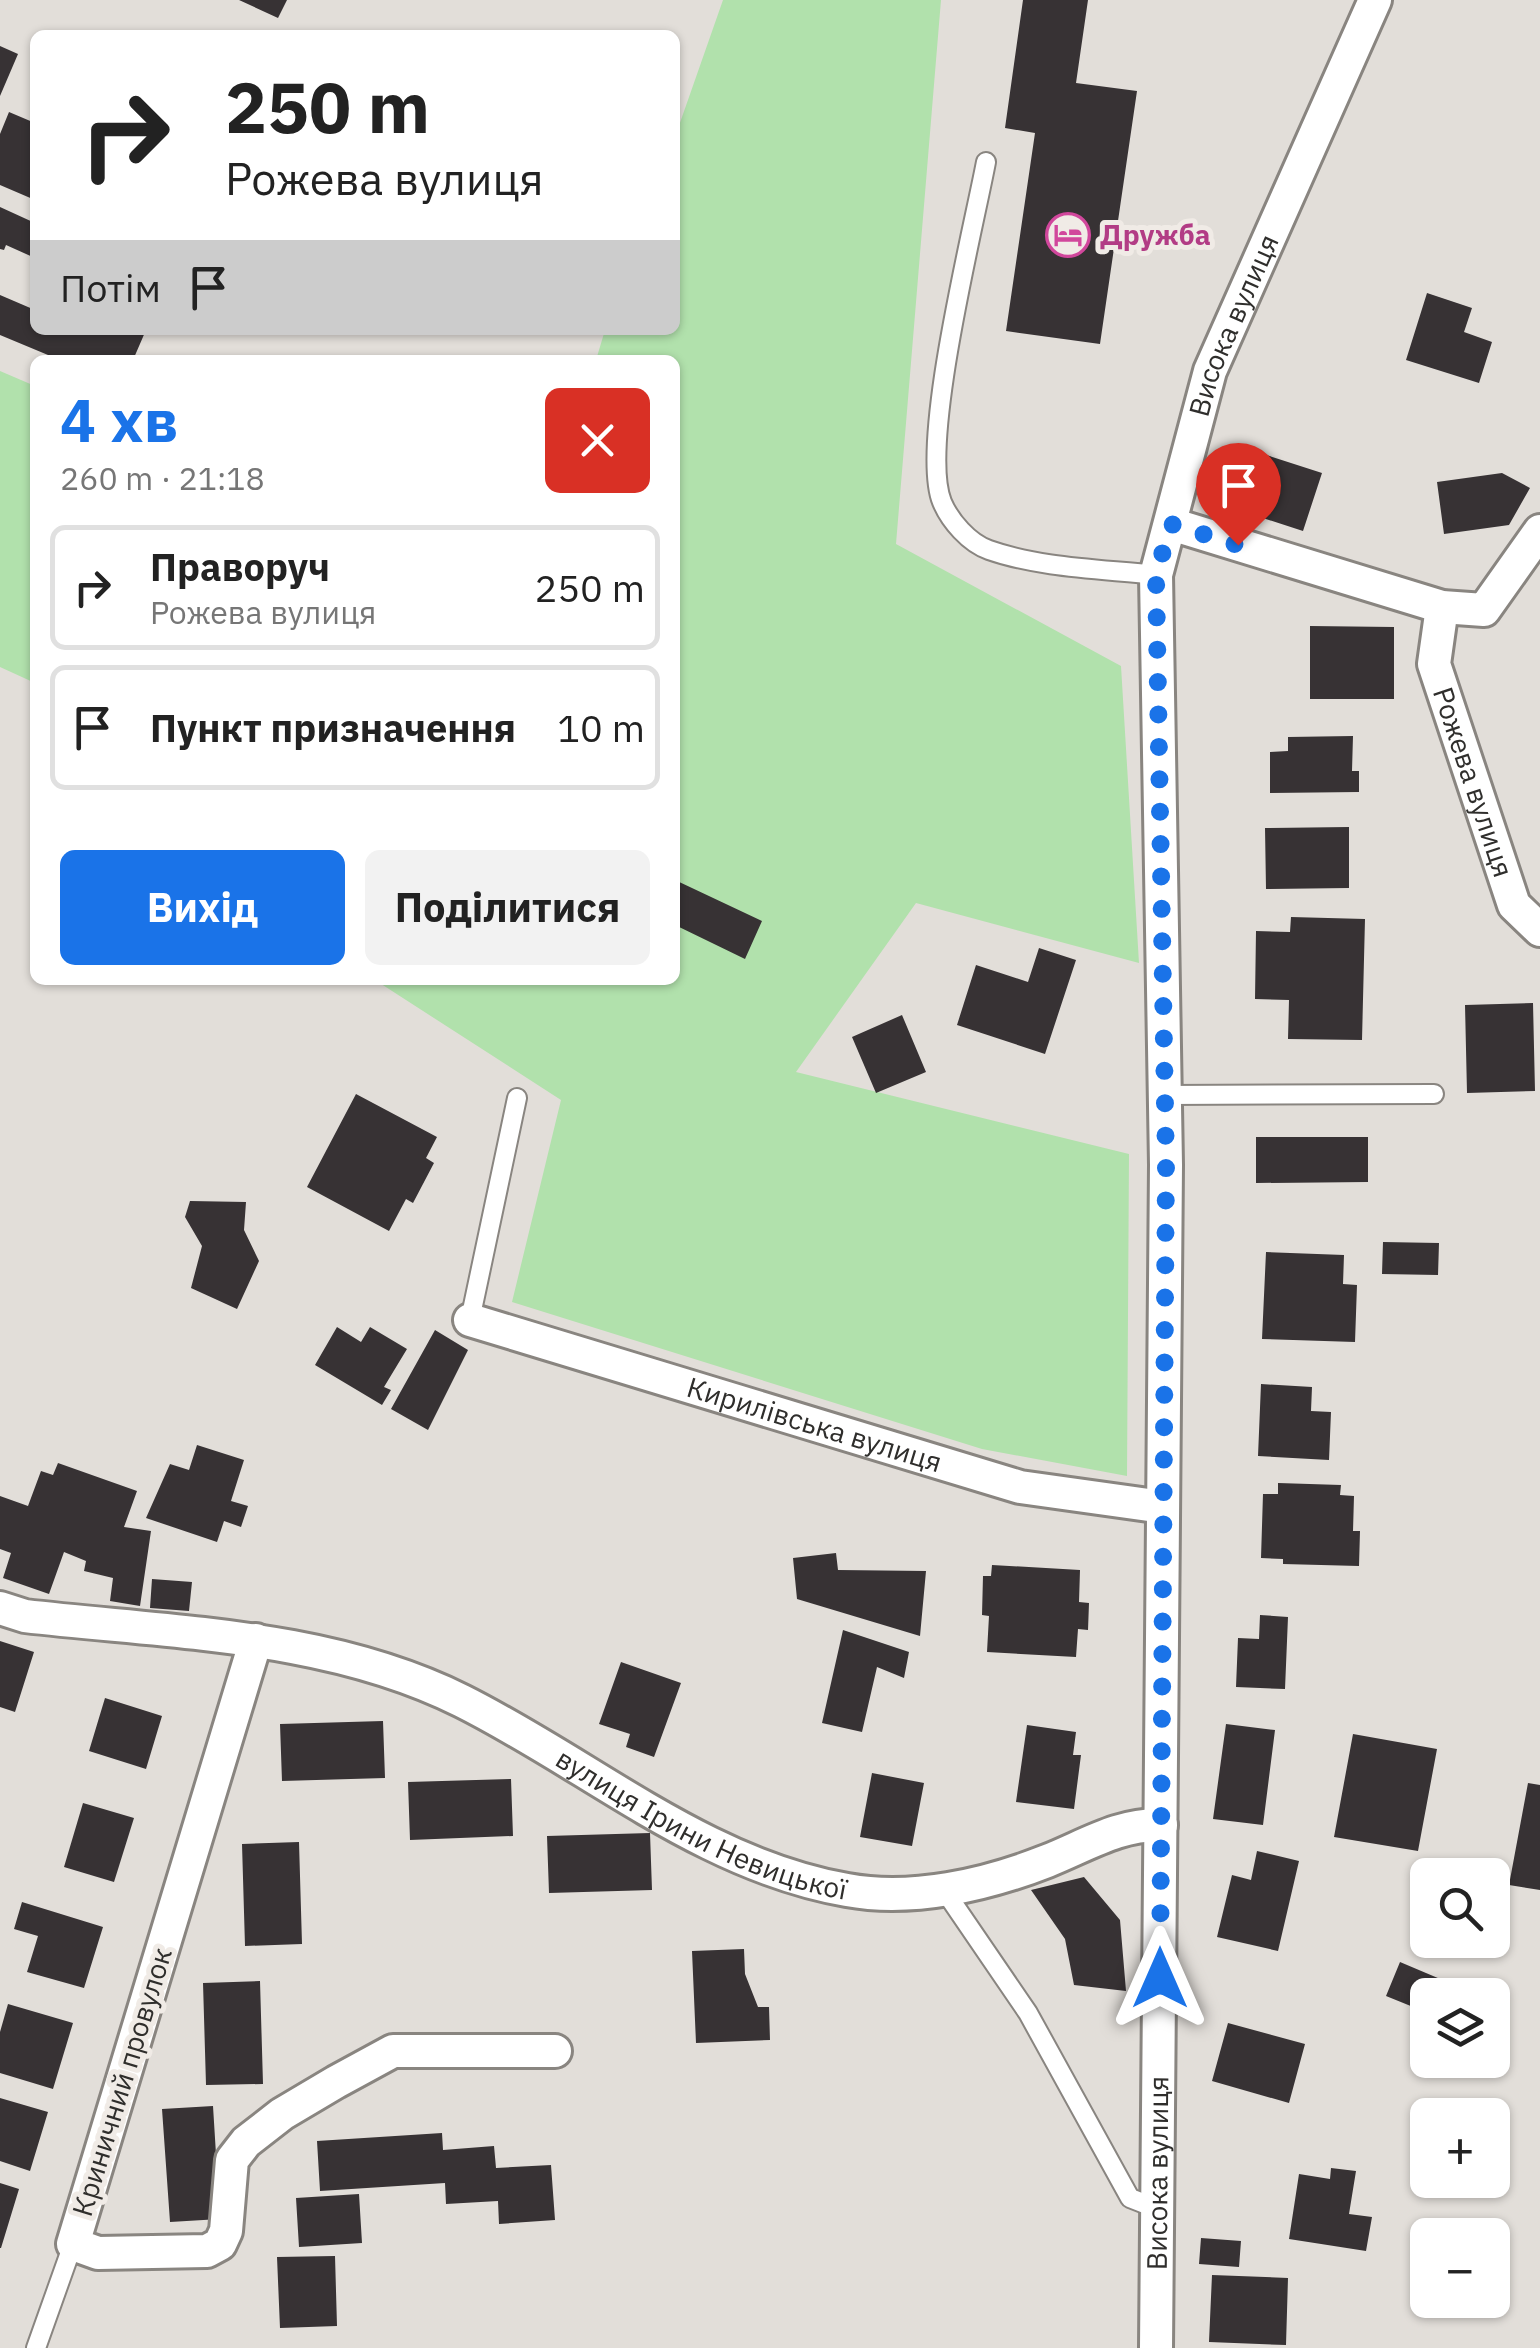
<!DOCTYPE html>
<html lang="uk">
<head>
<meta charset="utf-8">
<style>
  :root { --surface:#fff; --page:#f2f2f2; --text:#222; --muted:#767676; --line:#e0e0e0; --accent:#1a73e8 }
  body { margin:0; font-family:"IBM Plex Sans",sans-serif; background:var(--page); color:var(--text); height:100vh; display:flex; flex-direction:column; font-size:38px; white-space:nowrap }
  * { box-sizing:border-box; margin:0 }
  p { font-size:32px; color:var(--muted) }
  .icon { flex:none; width:55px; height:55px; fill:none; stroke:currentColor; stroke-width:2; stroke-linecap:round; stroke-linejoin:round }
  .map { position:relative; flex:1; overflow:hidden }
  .drawer { position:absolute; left:30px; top:355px; width:650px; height:630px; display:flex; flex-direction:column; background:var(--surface); border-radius:15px; box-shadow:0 2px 8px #0004 }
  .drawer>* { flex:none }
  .top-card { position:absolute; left:30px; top:30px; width:650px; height:305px; border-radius:15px; box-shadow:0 2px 8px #0004; background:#fff; color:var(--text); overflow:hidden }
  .fabs { position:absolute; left:1410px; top:1858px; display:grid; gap:20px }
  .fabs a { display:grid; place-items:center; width:100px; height:100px; border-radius:15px; background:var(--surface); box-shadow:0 2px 8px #0004; font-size:50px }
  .pin { position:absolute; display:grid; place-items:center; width:85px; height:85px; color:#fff; margin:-102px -42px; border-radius:50% 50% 50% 0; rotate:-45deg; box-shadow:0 0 10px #0007 }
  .pin .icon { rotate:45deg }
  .me { position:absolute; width:110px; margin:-55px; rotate:0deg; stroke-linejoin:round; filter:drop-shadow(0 0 8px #0008) }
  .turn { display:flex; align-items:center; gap:35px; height:210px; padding:0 30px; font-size:45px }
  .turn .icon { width:130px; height:130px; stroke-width:2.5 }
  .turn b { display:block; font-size:70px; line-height:85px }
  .then { display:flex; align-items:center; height:95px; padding:0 30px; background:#0003; gap:20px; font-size:38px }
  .round { display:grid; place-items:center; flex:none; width:105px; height:105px; border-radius:15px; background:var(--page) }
  .head { display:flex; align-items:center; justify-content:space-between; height:170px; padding:0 30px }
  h1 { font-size:60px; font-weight:800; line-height:75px; color:var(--accent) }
  .cta { display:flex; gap:20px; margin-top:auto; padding:20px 30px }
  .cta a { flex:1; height:115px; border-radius:15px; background:var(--accent); color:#fff; font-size:40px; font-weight:800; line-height:115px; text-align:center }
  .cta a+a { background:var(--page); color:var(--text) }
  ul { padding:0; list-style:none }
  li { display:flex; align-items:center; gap:30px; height:125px; margin:0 20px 15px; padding:0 10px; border:5px solid var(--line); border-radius:15px }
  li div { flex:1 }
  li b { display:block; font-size:38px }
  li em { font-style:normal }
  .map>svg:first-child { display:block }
  .green { fill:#b1e1ac }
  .building { fill:#373234 }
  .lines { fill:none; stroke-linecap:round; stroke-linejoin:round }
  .lane-casing { stroke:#898580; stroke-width:22 }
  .street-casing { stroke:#898580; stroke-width:38 }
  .lane { stroke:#fff; stroke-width:18 }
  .street { stroke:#fff; stroke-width:32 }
  .route { stroke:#1a73e8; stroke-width:18; stroke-dasharray:0 32.4 }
  .labels { text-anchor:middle; stroke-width:10; stroke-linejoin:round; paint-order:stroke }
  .hotel-label { font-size:28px; font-weight:bold; fill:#b23c85; stroke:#f0ebe6; text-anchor:start }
  .street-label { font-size:28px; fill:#2f2e2c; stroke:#f0ebe6 }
</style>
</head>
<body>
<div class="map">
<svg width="1540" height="2348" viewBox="0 0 1540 2348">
  <rect width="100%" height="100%" fill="#e2ded9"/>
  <path class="green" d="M723,0H941L896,544L1121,666L1139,963L916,903L796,1072L1129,1154L1127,1476L982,1449L512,1302L561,1100L375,980H675V360H596L605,330H675V137Z
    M0,371L35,386V683L0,667Z"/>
  <path class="building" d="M239,0H287L278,18Z
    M1023,0H1088L1076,83L1137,91L1100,344L1006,331L1035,133L1005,128Z
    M0,46L18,54L0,96Z
    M9,112L35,123V200L0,185V134Z
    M0,207L35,223V258L6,245L4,250L0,249Z
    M1427,293L1472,308L1464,332L1492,342L1479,383L1406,360Z
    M0,295L35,310V330H146L133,360H60L0,335Z
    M1257,452L1322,473L1303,531L1238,510Z
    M1502,473L1530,488L1509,525L1444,534L1437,482Z
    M1310,626L1394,627V699H1310Z
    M1353,736L1352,771H1359V792L1270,793V752L1288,751V737Z
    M1349,827V888L1266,889L1265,828Z
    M675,880L762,921L745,959L675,925Z
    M1291,917L1365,919L1362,1040L1288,1039L1289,1000L1255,999L1256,931L1290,932Z
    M1039,948L1076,960L1045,1054L957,1025L976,965L1028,982Z
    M1533,1003L1535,1091L1467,1093L1465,1005Z
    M902,1015L926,1072L876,1093L852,1037Z
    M356,1094L437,1137L426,1158L434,1163L413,1203L406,1199L389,1231L307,1187Z
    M1256,1137H1368V1182L1256,1183Z
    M190,1201L246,1202L244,1230L259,1261L237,1309L191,1288L202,1246L185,1217Z
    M1383,1242L1439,1243L1438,1275L1382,1274Z
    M1266,1252L1344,1255L1343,1284L1357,1285L1355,1342L1262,1339Z
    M337,1327L361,1342L370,1327L407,1349L384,1387L391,1390L382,1405L315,1365Z
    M435,1330L468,1350L428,1430L391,1409Z
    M1261,1384L1312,1387L1311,1411L1331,1412L1329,1460L1258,1456Z
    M197,1445L244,1460L231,1501L248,1506L241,1527L224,1521L217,1542L146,1518L170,1464L189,1470Z
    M58,1463L137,1491L124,1527L151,1531L140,1606L110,1601L113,1578L84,1571L86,1561L64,1552L49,1594L3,1578L11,1553L0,1549V1496L28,1506L41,1471L53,1475Z
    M1278,1483L1341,1485L1340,1495L1354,1496L1353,1531H1360L1359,1566L1283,1564V1559L1261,1558L1263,1494H1278Z
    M836,1553L838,1570L926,1571L920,1636L797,1599L793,1558Z
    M992,1565L1080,1570L1079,1602L1089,1603L1088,1630L1078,1629L1076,1657L987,1652L989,1616L982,1615L983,1576H991Z
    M152,1579L192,1582L189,1611L150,1608Z
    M1260,1615L1288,1617L1285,1689L1236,1687L1238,1638L1259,1639Z
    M843,1630L909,1652L904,1678L877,1667L862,1732L822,1723Z
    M0,1641L34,1652L15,1712L0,1707Z
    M621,1662L681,1683L654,1757L626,1747L630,1734L599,1724Z
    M105,1698L162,1716L146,1769L89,1751Z
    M383,1721L385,1778L282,1781L280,1724Z
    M1226,1724L1275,1730L1263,1825L1213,1819Z
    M1027,1725L1076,1732L1073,1755H1081L1074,1809L1016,1802Z
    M1353,1734L1437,1749L1418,1851L1334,1837Z
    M872,1773L924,1783L912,1846L860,1837Z
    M511,1779L513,1836L410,1840L408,1782Z
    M1528,1783L1540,1785V1890L1509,1885Z
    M83,1803L134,1818L114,1882L64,1867Z
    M650,1833L652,1890L549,1893L547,1836Z
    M299,1842L302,1944L245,1946L242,1844Z
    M1257,1851L1299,1861L1278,1951L1217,1937L1232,1875L1251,1880Z
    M1084,1877L1120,1920L1126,1991L1074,1985L1065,1939L1031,1890Z
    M22,1902L103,1927L84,1988L27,1972L38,1936L14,1929Z
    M744,1949L745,1974L758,2007H769L770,2040L696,2043L692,1951Z
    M1400,1962L1478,1995H1428V2013L1386,1996Z
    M260,1981L263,2084L206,2085L203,1983Z
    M8,2004L73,2023L53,2089L0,2073V2032Z
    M1228,2023L1305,2044L1289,2103L1212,2081Z
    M0,2098L48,2112L30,2171L0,2161Z
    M213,2106L220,2219L170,2222L162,2109Z
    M442,2133L443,2150L494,2146L496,2168L551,2165L555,2220L499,2224L498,2201L446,2204L445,2183L320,2191L317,2141Z
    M1331,2168L1356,2171L1349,2214L1372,2217L1366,2251L1289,2239L1299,2174L1330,2179Z
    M0,2183L19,2189L1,2248H0Z
    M359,2194L362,2243L299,2247L296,2198Z
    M1201,2238L1241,2241L1239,2267L1199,2264Z
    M335,2256L337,2326L280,2328L277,2257Z
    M1212,2275L1288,2278L1286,2345L1209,2342Z"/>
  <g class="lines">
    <g class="lane-casing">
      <path id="lane" d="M986,162C973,231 919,445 942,502C950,521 969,543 989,550C1040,568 1102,569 1156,575
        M1165,1095L1434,1094
        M470,1320L517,1098
        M944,1890L1028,2013L1130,2198L1158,2209
        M36,2348L73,2244"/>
    </g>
    <g class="street-casing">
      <g id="street">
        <path d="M1171,524L1442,607L1484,610L1540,531"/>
        <path id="s1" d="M1442,607L1434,664L1514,905L1540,930"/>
        <path id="s2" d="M470,1320L1020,1487L1163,1507"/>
        <path id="s3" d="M0,1608L25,1616C171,1633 328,1634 462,1701C590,1765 703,1865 847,1890C912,1902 986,1885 1047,1861C1087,1845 1119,1824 1161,1825"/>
        <path d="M256,1640L73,2244L98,2253L207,2251L220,2244L226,2231L232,2160L246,2142L282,2114L336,2082L393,2051H555"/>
        <path id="s4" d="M1156,2348L1166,1165L1156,575L1210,371L1375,0"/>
      </g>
    </g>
    <use href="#lane" class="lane"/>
    <use href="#street" class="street"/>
  </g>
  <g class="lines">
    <path class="route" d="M1160,1978L1166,1165L1156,575L1171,524L1238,545"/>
  </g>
  <defs>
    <g id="hotel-ring" transform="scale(2.25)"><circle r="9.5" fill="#f0ebe6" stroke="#d1479c" stroke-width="1.5"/><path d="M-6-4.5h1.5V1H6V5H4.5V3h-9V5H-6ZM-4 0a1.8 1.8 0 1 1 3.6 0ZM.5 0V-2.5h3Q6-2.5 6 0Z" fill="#d1479c"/></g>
  </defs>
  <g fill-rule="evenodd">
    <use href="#hotel-ring" x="1068" y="235"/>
  </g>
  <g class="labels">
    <g class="hotel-label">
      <text x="1100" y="245">Дружба</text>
    </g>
    <g class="street-label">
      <text dy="10" stroke="none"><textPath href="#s4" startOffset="2035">Висока вулиця</textPath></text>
      <text dy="10" stroke="none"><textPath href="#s1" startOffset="182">Рожева вулиця</textPath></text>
      <text dy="10" stroke="none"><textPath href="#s2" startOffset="360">Кирилівська вулиця</textPath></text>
      <text dy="10" stroke="none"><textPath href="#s3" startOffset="745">вулиця Ірини Невицької</textPath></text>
      <text transform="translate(122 2082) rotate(-73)" y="10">Криничний провулок</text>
      <text dy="10" stroke="none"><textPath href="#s4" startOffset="175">Висока вулиця</textPath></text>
    </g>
  </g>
</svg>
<div class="fabs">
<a><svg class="icon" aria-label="search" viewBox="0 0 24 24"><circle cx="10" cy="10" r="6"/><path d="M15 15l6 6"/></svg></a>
<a><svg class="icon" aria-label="layers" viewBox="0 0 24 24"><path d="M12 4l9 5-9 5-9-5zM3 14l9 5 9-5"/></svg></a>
<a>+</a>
<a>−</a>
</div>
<div class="pin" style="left:1238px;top:545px;background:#d93025"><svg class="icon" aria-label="arrive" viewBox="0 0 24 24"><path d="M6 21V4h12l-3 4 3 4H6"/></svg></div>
<svg class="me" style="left:1160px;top:1978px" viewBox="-20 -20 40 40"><path d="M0-17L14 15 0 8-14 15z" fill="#1a73e8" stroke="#fff" stroke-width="4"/></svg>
<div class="top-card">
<div class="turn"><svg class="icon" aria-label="right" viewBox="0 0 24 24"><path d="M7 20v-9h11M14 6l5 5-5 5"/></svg><div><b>250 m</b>Рожева вулиця</div></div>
<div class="then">Потім<svg class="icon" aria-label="arrive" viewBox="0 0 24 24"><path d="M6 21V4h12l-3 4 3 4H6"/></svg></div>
</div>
<section class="drawer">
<div class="head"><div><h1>4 хв</h1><p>260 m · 21:18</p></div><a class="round" style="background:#d93025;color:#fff"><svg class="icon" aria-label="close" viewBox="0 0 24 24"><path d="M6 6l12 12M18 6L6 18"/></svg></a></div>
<ul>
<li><svg class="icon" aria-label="right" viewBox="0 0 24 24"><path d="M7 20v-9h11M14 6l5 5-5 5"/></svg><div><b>Праворуч</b><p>Рожева вулиця</p></div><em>250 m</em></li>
<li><svg class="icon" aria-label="arrive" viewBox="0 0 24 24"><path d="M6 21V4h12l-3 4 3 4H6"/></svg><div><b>Пункт призначення</b></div><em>10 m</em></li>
</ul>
<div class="cta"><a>Вихід</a><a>Поділитися</a></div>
</section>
</div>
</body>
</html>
